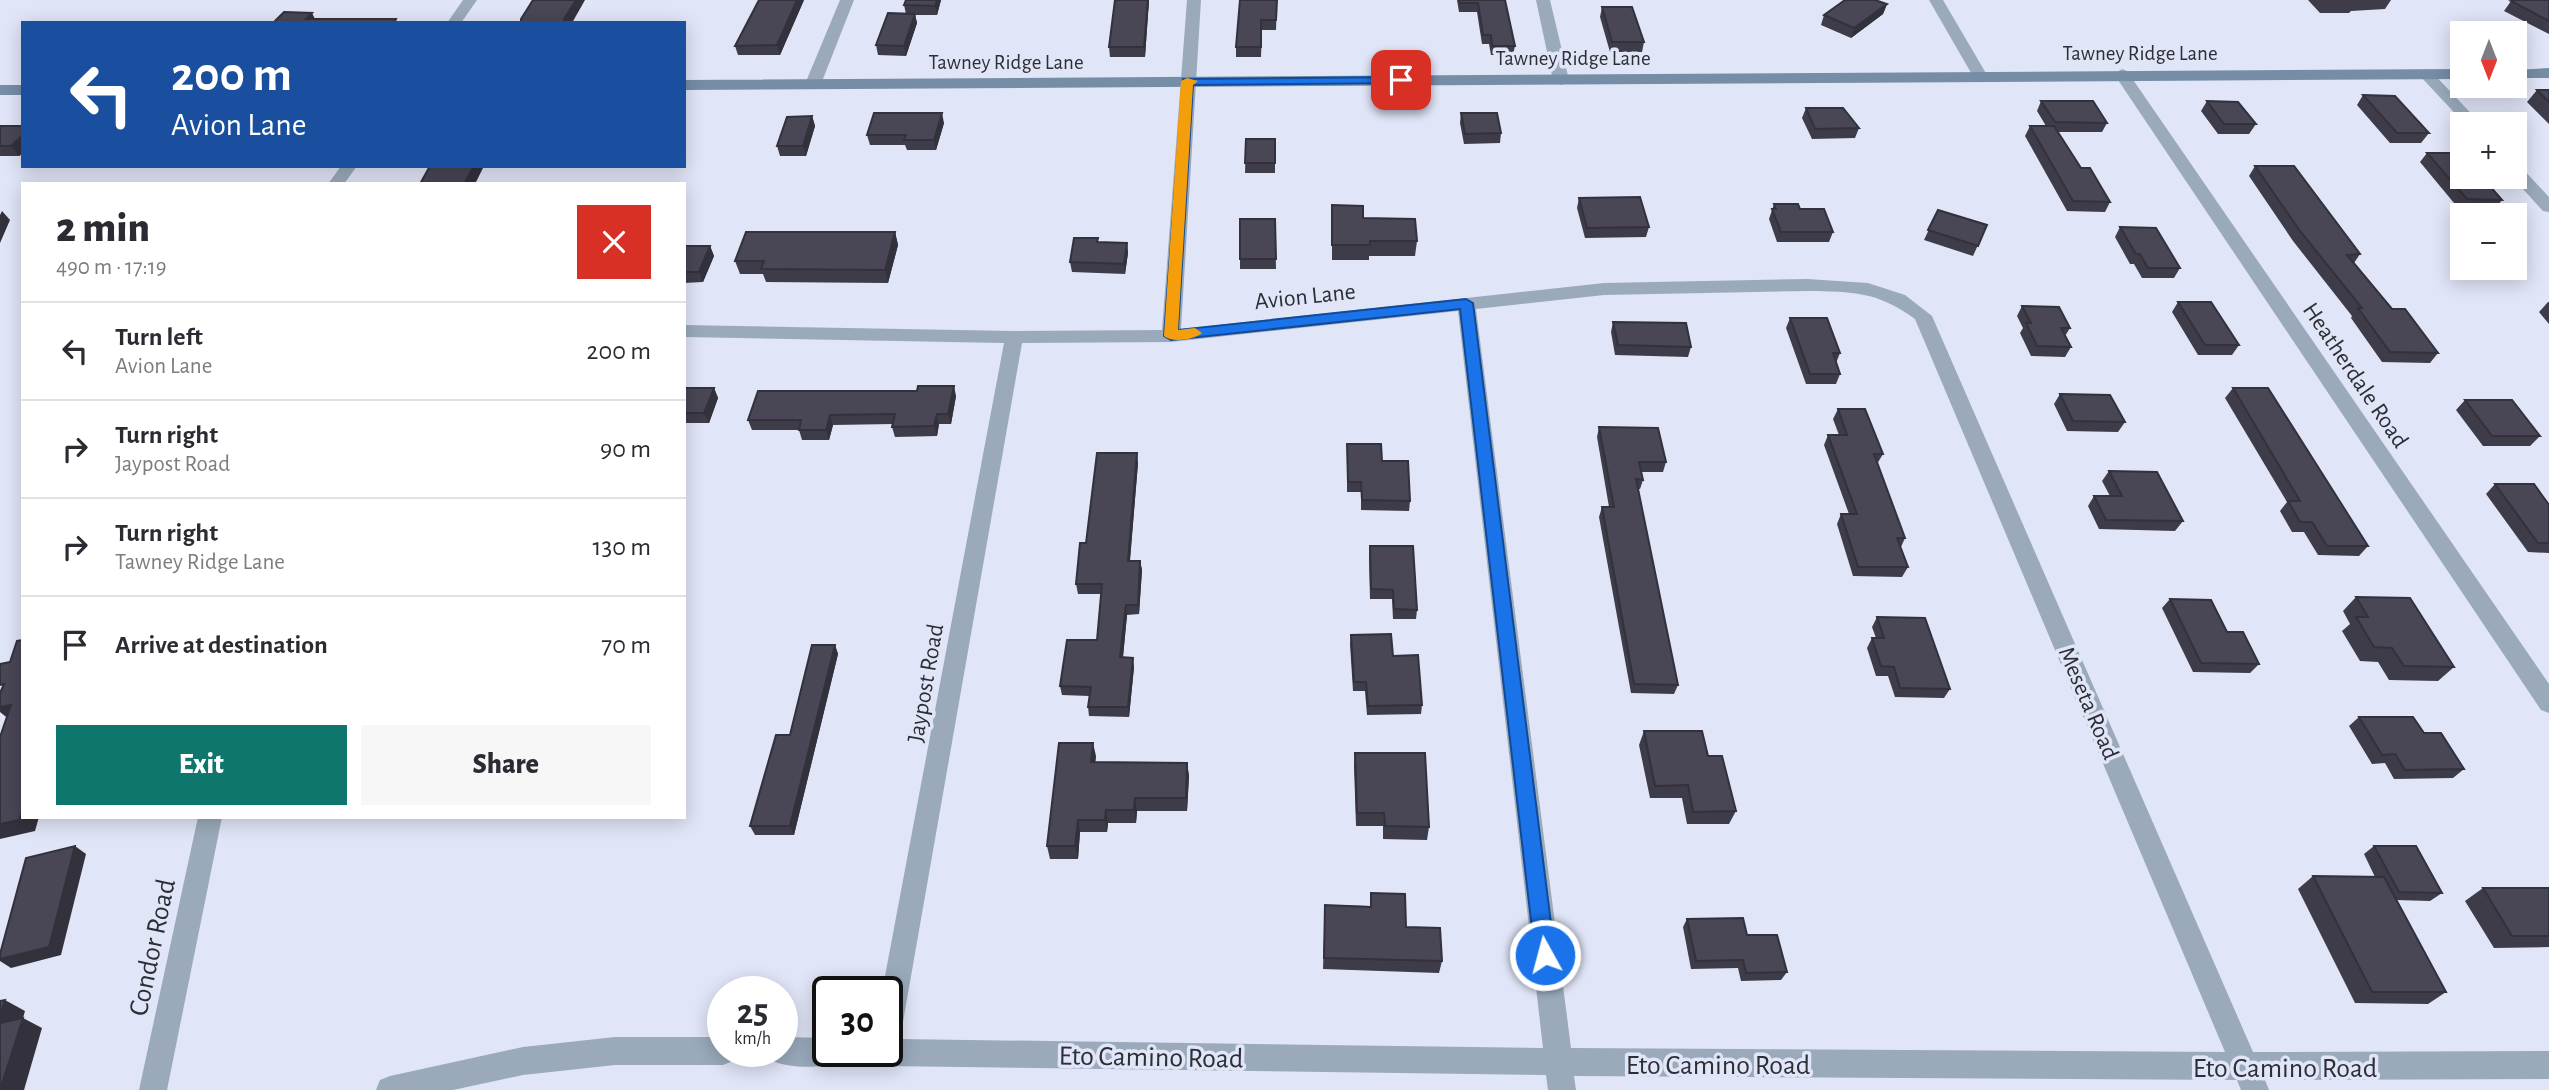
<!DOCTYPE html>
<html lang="en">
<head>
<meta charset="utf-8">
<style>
  :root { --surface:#fff; --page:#f7f7f7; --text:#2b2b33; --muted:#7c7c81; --line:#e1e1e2; --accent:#0f766e }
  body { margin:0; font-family:"Alegreya Sans",sans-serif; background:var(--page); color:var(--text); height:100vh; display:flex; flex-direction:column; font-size:26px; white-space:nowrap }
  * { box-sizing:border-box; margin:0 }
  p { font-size:23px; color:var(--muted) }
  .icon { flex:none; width:38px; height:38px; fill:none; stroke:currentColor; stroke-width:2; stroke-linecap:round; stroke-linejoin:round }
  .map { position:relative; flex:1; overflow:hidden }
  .drawer { position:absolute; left:21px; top:182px; width:665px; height:637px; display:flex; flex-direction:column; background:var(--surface); border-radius:0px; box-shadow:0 4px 18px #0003 }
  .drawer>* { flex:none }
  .hud { position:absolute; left:21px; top:21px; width:665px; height:147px; border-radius:0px; box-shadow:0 4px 18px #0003; background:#1a4fa0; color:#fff; overflow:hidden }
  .needle { width:46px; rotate:180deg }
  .tools { position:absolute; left:2450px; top:21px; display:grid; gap:14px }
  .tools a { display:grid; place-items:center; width:77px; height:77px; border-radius:0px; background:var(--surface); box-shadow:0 4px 18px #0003; font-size:35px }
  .speed { position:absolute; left:707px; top:976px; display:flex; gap:14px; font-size:35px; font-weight:700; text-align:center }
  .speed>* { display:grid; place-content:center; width:91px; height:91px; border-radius:50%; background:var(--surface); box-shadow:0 4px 18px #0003; line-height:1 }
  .speed small { font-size:18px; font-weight:400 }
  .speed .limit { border:4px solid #111; border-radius:10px; background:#fff; color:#111 }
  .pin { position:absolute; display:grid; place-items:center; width:60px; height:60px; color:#fff; margin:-30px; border-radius:14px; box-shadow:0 4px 10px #0006 }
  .me { position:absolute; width:77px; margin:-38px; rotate:353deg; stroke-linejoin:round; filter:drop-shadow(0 0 5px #0008) }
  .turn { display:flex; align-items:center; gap:24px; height:147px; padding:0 35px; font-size:32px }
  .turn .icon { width:91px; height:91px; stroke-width:2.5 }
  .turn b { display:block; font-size:49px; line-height:60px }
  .round { display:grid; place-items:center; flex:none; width:74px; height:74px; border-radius:0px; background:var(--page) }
  .summary { display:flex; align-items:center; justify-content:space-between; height:119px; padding:0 35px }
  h1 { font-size:42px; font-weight:800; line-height:52px }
  .button { display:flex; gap:14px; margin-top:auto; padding:14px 35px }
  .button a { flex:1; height:80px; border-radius:0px; background:var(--accent); color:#fff; font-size:28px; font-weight:800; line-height:80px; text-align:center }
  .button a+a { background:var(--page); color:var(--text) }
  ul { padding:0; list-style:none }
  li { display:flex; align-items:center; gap:21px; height:98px; padding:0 35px; border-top:2px solid var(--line) }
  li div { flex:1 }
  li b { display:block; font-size:26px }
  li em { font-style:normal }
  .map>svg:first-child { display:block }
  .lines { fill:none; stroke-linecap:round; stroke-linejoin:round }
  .street { fill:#9aaabb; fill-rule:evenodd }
  .secondary { fill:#758da5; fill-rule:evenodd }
  .wall { fill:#3f3c49 }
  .shaded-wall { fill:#33313c }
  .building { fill:#494655; stroke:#33313c; stroke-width:2 }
  .route { fill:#1a73e8; stroke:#114b97; stroke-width:2 }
  .slow { fill:#f59e0b }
  .labels { text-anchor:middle; stroke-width:7; stroke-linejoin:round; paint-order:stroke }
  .far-street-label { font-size:21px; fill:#2d2f36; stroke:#e0e5f7 }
  .street-label { font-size:24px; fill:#2d2f36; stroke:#e0e5f7 }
  .near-street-label { font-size:28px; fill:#2d2f36; stroke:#e0e5f7 }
</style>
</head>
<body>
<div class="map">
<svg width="2549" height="1090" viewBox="0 0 2549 1090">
  <rect width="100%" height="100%" fill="#e0e5f7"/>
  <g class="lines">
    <path class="street" d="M463,0H477L461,23H447Z
      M840,0H854L821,84L813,89L808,87L805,84Z
      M1187,0H1201L1181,329L1604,283L1807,279L1868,283L1905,295L1932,316L2253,1052L2549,1051V1079L2265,1080L2269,1090H2241L2237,1080L1574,1076L1576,1090H1548L1546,1075L887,1066L877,1062L873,1052H887V992H882L1004,343L684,337V325L1014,331L1162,330ZM1807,291C1854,292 1876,291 1915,319L2225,1052L1571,1048L1476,309L1604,295ZM1458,311L1543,1048L900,1039L1022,343L1171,342Z
      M1536,0H1550L1569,80L1566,83L1561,85L1553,80Z
      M1929,0H1943L1987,75L1984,78H1974Z
      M2122,69L2127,71L2549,684V713L2541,710L2114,74Z
      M2426,69L2431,71L2481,124H2465L2421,77L2418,74L2421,71Z
      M2515,165L2521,167L2549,197V212L2543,211L2512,177H2515Z
      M341,166H357L344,184H328Z
      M198,817H222L167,1090H139Z
      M615,1037H723V1052H736L733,1061L723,1065H615L523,1075L453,1090H376L380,1080L390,1076L523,1047Z
      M782,1037L828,1038V1052H842L838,1062C820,1069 790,1068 772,1061L769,1052H782Z"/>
    <path class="secondary" d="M2549,68V78H2515V70Z
      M2462,69V79L684,90V80Z
      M0,85H23V95H0Z"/>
  </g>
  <path class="wall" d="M804,0L780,55H738L735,46Z
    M941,0L937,15H915L917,23L906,56L878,55L876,45L906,14L904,5Z
    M1149,0L1145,57H1110L1109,47Z
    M1277,0L1276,30H1262L1261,57H1236V47Z
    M1457,0H1505L1515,46L1513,55H1491L1489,44H1482L1477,12H1459Z
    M2308,0H2391L2385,9L2351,11L2349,13H2320Z
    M2549,0V34L2504,11L2511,1Z
    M1887,4L1883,14L1851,38L1821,25L1824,15Z
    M1602,7L1644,42L1642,52H1610L1600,17Z
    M2537,90H2549V124L2527,102Z
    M2363,95L2429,133L2421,143H2390L2357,105Z
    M2041,101L2107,123L2102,132H2058L2081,168L2110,202L2105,212L2067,211L2025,136L2030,126H2046L2037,111Z
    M2207,101L2256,124L2249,134H2218L2201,111Z
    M1806,108L1859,128L1855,138L1812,139L1802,118Z
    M1461,113L1501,133L1500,143L1464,144L1460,123Z
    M812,116L815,126L806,156H780L777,146Z
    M944,123L936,150H907L905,145H870L867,135Z
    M0,126H23V153L19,156H0Z
    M1246,139H1275V173H1245Z
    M2427,153L2502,200L2494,210L2459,209L2420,162Z
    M2255,166L2360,254L2354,263L2392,309L2438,353L2430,363L2382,362L2351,318L2352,316L2293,241L2249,176Z
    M1579,198L1649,227L1646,237L1585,238L1577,208Z
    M1774,204L1800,209L1833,232L1829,242H1777L1769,219Z
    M1332,205L1417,241L1415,256H1369V260H1332Z
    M1938,210L1987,225L1973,256L1924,240Z
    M1240,219H1275L1276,269H1240Z
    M2120,227L2180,268L2174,278H2142L2134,264H2130L2115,237Z
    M895,232L898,245L888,283L766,282L763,274H740L735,261Z
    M684,241L686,246H710L714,256L703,282L684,283Z
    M1098,242L1127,243L1128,253L1125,274L1072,272L1070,262Z
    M2178,302L2239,345L2232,355H2198L2172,312Z
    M2548,302H2549V324L2539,312Z
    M2022,306L2070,328L2065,336L2071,347L2065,357L2031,356L2020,333L2023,328L2017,316Z
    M1790,318L1840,353L1836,363L1840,374L1836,384H1806L1786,328Z
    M1613,322L1691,347L1688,357L1615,355L1611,332Z
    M684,388H714L718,398L709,423H684Z
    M2233,388L2368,546L2359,556L2318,555L2304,532H2292L2280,511L2287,502L2225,398Z
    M2060,394L2125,422L2118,432L2067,431L2054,404Z
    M956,396L951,424H939L937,436L895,437L892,427L893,424L833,425L829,440H802L799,430H752L748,420Z
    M2465,400L2540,436L2530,446H2483L2456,410Z
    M1838,409L1883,454L1877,464L1905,538L1901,547L1908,567L1902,577L1853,576L1837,524L1841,514H1849L1824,445L1828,435H1839L1833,419Z
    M1599,427L1666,462L1663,472H1641L1643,480L1640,489H1638L1678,685L1674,694L1631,693L1599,517L1602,507H1609L1597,437Z
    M1347,444L1382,461L1410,501L1409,511L1361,510V492H1347Z
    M1138,463L1130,561H1140L1142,570L1139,614L1127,615L1123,657L1134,667L1129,717L1089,716L1088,707L1089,696L1062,695L1060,686L1097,640L1101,594H1078L1076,584L1086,543Z
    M2109,471L2183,521L2175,531L2099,529L2088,506L2094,496H2110L2102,481Z
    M2495,484L2549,505V553L2528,552L2486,494Z
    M1370,546L1417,610L1416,619H1393L1392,599H1370L1369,555Z
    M2356,597L2454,667L2438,681L2389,680L2378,662L2360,661L2342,631L2350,624L2343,611Z
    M2170,599L2259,664L2250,673L2193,672L2162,608Z
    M1877,617L1950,689L1944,698L1895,697L1888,676H1876L1867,648L1872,638H1876L1872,627Z
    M1351,635L1393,656L1422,705L1421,714L1367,715L1365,691H1353L1350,644Z
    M835,645L838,654L794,835H755L750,826L790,735Z
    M2359,717L2424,733L2464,769L2453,778L2394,779L2385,763L2372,764L2349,726Z
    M1644,731L1708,756L1736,811L1729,824H1687L1682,798H1650L1639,745Z
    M1355,753L1429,827L1427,840L1383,839V826H1356L1354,766Z
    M1096,756L1095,762L1187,763L1189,776L1187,811H1137L1136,823H1108L1107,832H1080L1078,859H1050L1047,846Z
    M2374,846L2442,893L2430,901L2396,900L2446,992L2428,1004L2355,1003L2298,889L2313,876L2375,877L2364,854Z
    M2483,888H2549V947L2494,948L2465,901Z
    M1371,893L1442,961L1439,973L1323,969L1325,905L1370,906Z
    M1687,919L1787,972L1781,980L1741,981L1738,968L1691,969L1683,927Z"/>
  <path class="shaded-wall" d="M576,0H585L572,23H564V19Z
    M797,0H804L780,55L777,45Z
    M937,0H941L937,15L935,6Z
    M1148,0H1149L1145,57L1144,47Z
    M1887,4L1883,14L1851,38L1854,28Z
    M312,13L317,23L306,19Z
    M915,14L917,23L906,56L904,46Z
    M942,113L944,123L936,150L934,140Z
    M812,116L815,126L806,156L803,146Z
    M23,135V153L19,156L11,146Z
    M474,166H484L475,184H464Z
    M2,211L10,220L0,243V215Z
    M895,232L898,245L888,283L885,270Z
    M1127,243L1128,253L1125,274L1124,264Z
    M710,246L714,256L703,282L699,272Z
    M954,386L956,396L951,424L948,414Z
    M714,388L718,398L709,423L704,413Z
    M937,414L939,424L937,436L934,426Z
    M830,415L833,425L829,440L826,430Z
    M1137,453L1138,463L1129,570L1128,561Z
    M1140,561L1142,570L1139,614L1138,605Z
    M1126,605L1127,615L1122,667L1120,657Z
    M835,645L838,654L794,835L790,826Z
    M1133,658L1134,667L1129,717L1128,707Z
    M11,705L10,720L0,712V707Z
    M1093,743L1096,756L1094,775L1091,762Z
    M1187,763L1189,776L1187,811L1186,798Z
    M1135,798L1137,811L1136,823L1134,810Z
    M23,808V817H39L35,831L0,839V824Z
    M1106,810L1108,823L1107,832L1105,820Z
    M1078,820L1080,832L1078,859L1075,846Z
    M75,846L86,854L61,955L11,968L0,961V959Z
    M5,1000L25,1011L23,1018L42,1028L24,1090H0V1016Z"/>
  <path class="building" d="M533,0H576L564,19V23H521V19Z
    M759,0H797L777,45L735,46Z
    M906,0H937L935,6L904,5Z
    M1115,0H1148L1144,47H1109Z
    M1240,0H1277L1276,20H1261V47H1236Z
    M1459,0H1505L1515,46H1492L1491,35H1483L1478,3H1460Z
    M1845,0H1875L1887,4L1854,28L1824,15Z
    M2516,0H2549V21L2511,1Z
    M1602,7H1632L1644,42H1612Z
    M284,12L312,13L306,19H396L394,23H273Z
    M888,13L915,14L904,46L876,45Z
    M2537,90H2549V102Z
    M2363,95L2395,96L2429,133H2397Z
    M2041,101H2093L2107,123L2055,122Z
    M2207,101L2238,102L2256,124H2224Z
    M1806,108H1843L1859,128L1815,129Z
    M874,113H942L934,140H904L906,135H867Z
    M1461,113H1497L1501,133L1465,134Z
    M812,116L803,146H777L787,117Z
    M0,126H23V135L11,146H0Z
    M2030,126H2054L2081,168H2090L2110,202L2073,201Z
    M1246,139H1275V163H1245Z
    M2427,153H2461L2462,177H2482L2502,200L2467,199Z
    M430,166H474L464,184H420Z
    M2255,166H2294L2360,254L2347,255L2392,309H2405L2438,353L2390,352L2358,308H2362L2300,231Z
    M1640,197L1649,227L1587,228L1579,198Z
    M1774,204H1798L1800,209H1824L1833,232H1781L1772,209H1776Z
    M1332,205L1363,206V218L1415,219L1417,241H1370V245H1332Z
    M1938,210L1987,225L1978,246L1928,230Z
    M1240,219H1275L1276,259H1240Z
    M2120,227L2156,228L2180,268H2148L2140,254H2136Z
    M746,232H895L885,270L761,269L764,261H735Z
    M1074,238H1098L1097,242L1127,243L1124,264L1070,262Z
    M684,246H710L699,272H684Z
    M2178,302H2211L2239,345H2205Z
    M2022,306L2059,307L2070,328H2061L2071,347L2037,346L2026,323H2031Z
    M1790,318H1827L1840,353H1833L1840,374H1810Z
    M1613,322L1686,323L1691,347L1618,345Z
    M918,386H954L948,414H937L934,426L892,427L895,414L830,415L826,430H799L801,420H748L758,391H917Z
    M684,388H714L704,413H684Z
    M2233,388H2268L2368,546H2327L2312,522H2300L2288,501H2300Z
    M2060,394L2110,395L2125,422L2073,421Z
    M2465,400H2512L2540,436H2492Z
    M1838,409H1865L1883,454H1874L1905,538H1897L1908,567H1858L1841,514H1857L1828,435H1847Z
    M1599,427L1658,428L1666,462H1639L1643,480L1636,479L1678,685L1634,684L1602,507H1614Z
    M1347,444H1381L1382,461H1408L1410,501L1362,500L1361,482H1348Z
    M1097,453H1137L1128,561H1140L1138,605H1126L1120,657L1133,658L1128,707H1088L1091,687L1060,686L1067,640H1097L1102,584H1076L1080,543H1086Z
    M2109,471L2157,472L2183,521L2106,520L2094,496H2122Z
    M2495,484H2534L2549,505V543H2538Z
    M1370,546H1413L1417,610L1394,609L1393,590L1371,589Z
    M2356,597L2410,598L2454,667L2404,666L2392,648L2374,647L2356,617H2368Z
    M2170,599L2211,600L2227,632H2243L2259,664L2201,663Z
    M1877,617L1925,618L1950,689L1900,688L1894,667L1881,666L1872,638H1884Z
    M1391,634L1393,656L1418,655L1422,705L1368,706L1366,682H1354L1351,635Z
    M23,640V808L19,820L0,824V737L11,705L0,707V693L4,684L0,685V664L10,662L17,641Z
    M812,645H835L790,826H750L776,735H790Z
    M2359,717H2413L2424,733H2441L2464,769L2405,770L2395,754L2382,755Z
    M1644,731H1702L1708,756H1722L1736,811L1693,812L1688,785L1655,786Z
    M1059,743H1093L1091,762L1187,763L1186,798H1135L1134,810H1106L1105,820H1078L1075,846H1047Z
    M1355,753H1425L1429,827L1385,826L1384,813H1357Z
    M75,846L49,947L0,959V954L26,858Z
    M2374,846H2416L2442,893L2399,892Z
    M2313,876L2384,877L2446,992H2372Z
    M2483,888H2549V936H2512Z
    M1371,893L1405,894L1406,927L1440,928L1442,961L1324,958L1325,905L1371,907Z
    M1743,918L1747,935H1777L1787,972L1746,973L1743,960L1696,961L1687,919Z
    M5,1000L0,1016V1001Z
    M23,1018L0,1090V1023Z"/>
  <path class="route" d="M1401,77L1405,78V83L1193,85L1178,330L1466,299L1473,303L1555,955L1552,961L1545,964L1538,961L1535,955L1460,309L1171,340L1164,336L1183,79Z"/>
  <path class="slow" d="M1187,78L1198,81L1193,85L1178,330L1195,328L1202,333C1194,340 1172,343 1164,336L1181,81Z"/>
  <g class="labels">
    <g class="far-street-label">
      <text x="2140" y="60">Tawney Ridge Lane</text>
      <text x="1573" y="65">Tawney Ridge Lane</text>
      <text x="1006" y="69">Tawney Ridge Lane</text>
    </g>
    <g class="street-label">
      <text transform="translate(1305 296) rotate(-6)" y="8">Avion Lane</text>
      <text transform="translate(2356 375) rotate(56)" y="8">Heatherdale Road</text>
      <text transform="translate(925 683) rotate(-80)" y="8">Jaypost Road</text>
      <text transform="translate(2089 703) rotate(67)" y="8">Meseta Road</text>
    </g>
    <g class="near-street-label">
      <text transform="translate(151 947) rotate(-78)" y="10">Condor Road</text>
      <text transform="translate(1151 1056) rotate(1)" y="10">Eto Camino Road</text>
      <text x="1718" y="1074">Eto Camino Road</text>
      <text x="2285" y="1077">Eto Camino Road</text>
    </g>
  </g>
</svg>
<div class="tools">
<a><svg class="needle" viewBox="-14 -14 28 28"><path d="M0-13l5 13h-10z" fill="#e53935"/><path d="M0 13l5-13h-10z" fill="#7c7c81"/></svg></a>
<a>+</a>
<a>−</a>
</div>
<div class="speed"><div>25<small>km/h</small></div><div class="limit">30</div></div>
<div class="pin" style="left:1401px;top:80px;background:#d93025"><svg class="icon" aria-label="arrive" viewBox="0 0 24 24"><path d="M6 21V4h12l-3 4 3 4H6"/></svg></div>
<svg class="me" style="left:1545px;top:955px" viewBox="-20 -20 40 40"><circle r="17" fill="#1a73e8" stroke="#fff" stroke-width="3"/><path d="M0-11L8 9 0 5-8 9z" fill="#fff"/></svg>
<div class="hud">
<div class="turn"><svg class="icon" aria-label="left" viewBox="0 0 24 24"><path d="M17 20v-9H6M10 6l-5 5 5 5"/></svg><div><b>200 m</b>Avion Lane</div></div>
</div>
<section class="drawer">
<div class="summary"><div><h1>2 min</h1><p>490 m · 17:19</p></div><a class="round" style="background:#d93025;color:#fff"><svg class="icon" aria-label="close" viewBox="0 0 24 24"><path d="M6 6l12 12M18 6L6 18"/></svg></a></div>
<ul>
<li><svg class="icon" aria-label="left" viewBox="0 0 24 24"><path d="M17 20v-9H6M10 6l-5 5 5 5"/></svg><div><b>Turn left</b><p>Avion Lane</p></div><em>200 m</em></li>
<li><svg class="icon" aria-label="right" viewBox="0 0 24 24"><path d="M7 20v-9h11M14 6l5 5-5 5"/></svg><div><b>Turn right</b><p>Jaypost Road</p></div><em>90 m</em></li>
<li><svg class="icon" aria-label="right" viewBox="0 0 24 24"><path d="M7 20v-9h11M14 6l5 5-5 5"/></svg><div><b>Turn right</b><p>Tawney Ridge Lane</p></div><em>130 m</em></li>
<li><svg class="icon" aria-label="arrive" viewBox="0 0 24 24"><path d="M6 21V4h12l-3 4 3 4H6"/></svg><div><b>Arrive at destination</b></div><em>70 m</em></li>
</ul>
<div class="button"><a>Exit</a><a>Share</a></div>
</section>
</div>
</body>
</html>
